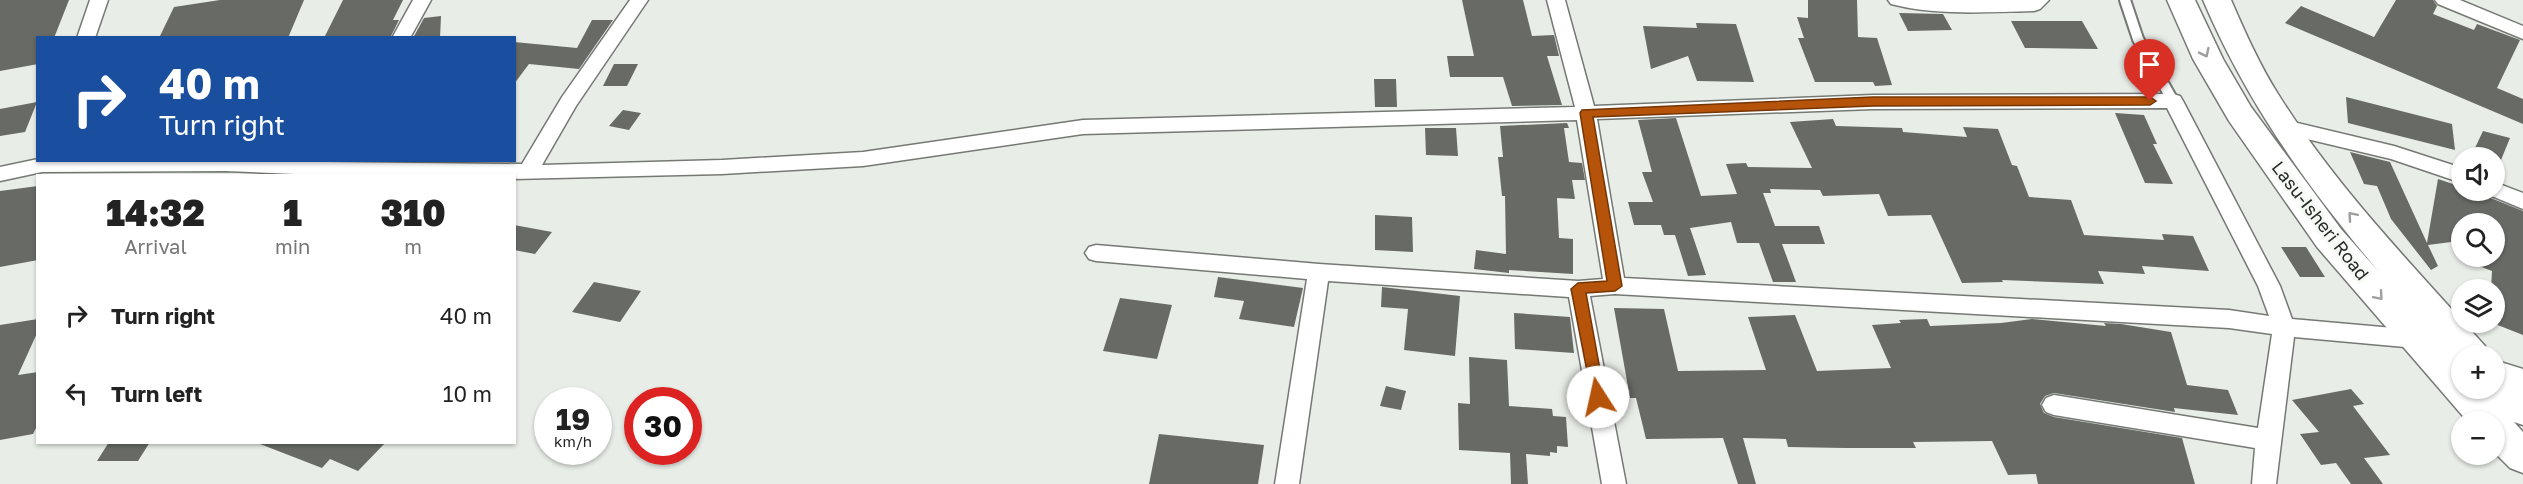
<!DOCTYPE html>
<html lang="en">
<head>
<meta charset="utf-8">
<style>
  :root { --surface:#fff; --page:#f6f6f6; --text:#222; --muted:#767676 }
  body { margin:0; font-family:"Golos Text",sans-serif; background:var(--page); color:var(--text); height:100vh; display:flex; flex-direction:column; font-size:22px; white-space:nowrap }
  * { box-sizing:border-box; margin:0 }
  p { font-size:20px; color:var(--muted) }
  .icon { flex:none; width:33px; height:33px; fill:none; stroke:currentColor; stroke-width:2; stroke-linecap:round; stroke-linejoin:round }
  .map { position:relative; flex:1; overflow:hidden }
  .sheet { position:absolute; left:36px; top:174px; width:480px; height:270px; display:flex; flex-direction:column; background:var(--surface); border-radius:0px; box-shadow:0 2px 4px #0004 }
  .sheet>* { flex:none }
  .banner { position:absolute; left:36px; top:36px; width:480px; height:126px; border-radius:0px; box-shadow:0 2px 4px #0004; background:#1a4fa0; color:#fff; overflow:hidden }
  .tools { position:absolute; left:2451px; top:147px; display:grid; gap:12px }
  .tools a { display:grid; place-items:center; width:54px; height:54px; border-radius:50%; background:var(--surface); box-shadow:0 2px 4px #0004; font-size:30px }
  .speed { position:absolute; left:534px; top:387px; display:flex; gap:12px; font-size:30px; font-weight:700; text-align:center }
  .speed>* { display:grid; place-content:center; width:78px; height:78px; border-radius:50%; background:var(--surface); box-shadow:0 2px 4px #0004; line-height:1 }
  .speed small { font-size:15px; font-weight:400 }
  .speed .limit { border:9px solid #d22; background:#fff; color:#111 }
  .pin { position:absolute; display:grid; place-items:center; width:51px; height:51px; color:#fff; margin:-62px -26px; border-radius:50% 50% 50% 0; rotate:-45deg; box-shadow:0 0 6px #0007 }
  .pin .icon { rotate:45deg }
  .me { position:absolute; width:66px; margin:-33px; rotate:350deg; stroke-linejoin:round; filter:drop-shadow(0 0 4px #0008) }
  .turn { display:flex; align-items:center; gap:21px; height:126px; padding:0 24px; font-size:27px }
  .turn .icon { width:78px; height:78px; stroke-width:2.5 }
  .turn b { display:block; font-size:42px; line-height:51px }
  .eta { display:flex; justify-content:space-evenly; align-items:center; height:102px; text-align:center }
  .eta b { font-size:36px; font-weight:800; line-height:42px }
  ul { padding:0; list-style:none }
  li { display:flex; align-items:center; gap:18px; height:78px; padding:0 24px }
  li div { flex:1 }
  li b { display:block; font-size:22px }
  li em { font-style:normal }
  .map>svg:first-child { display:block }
  .building { fill:#676a65; fill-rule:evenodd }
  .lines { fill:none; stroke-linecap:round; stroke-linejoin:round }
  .lane-casing { stroke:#757974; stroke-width:14 }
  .street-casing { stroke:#757974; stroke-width:3 }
  .primary-casing { stroke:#757974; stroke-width:3 }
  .lane { stroke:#fff; stroke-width:10 }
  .street { fill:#fff; fill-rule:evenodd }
  .primary { fill:#fff; fill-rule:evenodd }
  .oneway { stroke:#9f9f9e }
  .route { fill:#b45309; stroke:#753606; stroke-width:1.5 }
  .labels { text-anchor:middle; stroke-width:6; stroke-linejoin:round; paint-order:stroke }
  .street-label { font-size:18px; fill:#292a28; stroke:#f6faf5 }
</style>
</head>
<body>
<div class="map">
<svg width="2523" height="484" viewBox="0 0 2523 484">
  <rect width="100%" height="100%" fill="#e9ede7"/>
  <path class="building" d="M0,0H69L54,38H38V64L0,71Z
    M220,0H304L288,38H159L174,7Z
    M343,0H403L393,20H399L390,38H324Z
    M1462,0H1523L1532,36L1554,35L1559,56H1547L1562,105L1512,106L1503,77H1450L1447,56H1474Z
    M1808,0H1857L1858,37L1877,38L1892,85L1875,86L1873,82H1815L1798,38H1804L1797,17L1808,18Z
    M2396,0H2433L2437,6L2433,14L2474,30L2477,24L2520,40L2497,88L2523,99V124L2285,23L2301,6L2374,37Z
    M1899,13L1943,14L1952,30L1908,31Z
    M441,16L440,38H413L424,18Z
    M592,20H613L579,69L529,64L514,84V42L577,48Z
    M2011,21H2082L2098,49L2025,48Z
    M1696,23L1736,24L1754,82L1697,81L1688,56L1651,69L1643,26L1697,28Z
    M614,64H638L627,86H603Z
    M1374,79H1396L1397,107H1375Z
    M2346,97L2452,124L2455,150L2348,123Z
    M37,102L25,132L0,136V109Z
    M623,110L641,113L629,130L609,126Z
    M2115,113L2144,115L2157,144H2153L2173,184L2145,183Z
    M1676,118L1701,196L1737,194L1726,164L1746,163L1748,167L1812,168L1790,122L1833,119L1836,126L1902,128L1903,132L1967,137L1963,127L1998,129L2012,165L2017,166L2029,197L2071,200L2084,235L2164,240L2162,234L2193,236L2209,271L2142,266L2145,274L2098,271L2104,284L2002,280L2003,282L1962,283L1931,215L1888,216L1879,194L1823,196L1820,190L1770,189L1771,193H1763L1775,226H1819L1825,244H1782L1796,282H1773L1759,243H1737L1731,222L1690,228L1706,275L1688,276L1675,235H1664L1661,225H1634L1628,202H1653L1642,172H1652L1638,120Z
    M1567,123L1569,128H1564L1569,162L1582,163L1585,180H1572L1575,199L1557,198L1559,238L1573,239V274L1509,270V273L1474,269L1476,250L1506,254L1505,196H1502L1498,157H1503L1500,126Z
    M1425,128H1456L1458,156L1426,155Z
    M2483,131L2510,138L2501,160L2475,148Z
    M2350,152L2390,162L2427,243L2438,179L2462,187V190H2471L2523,211V335L2490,322H2494V290H2491L2492,271L2458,258L2459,241L2428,245L2438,266L2431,270L2391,219L2377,186L2364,184ZM2462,224H2494V256H2462Z
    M38,186V260L0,267V191Z
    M1375,215L1412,217L1413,252L1375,250Z
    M514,225L552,232L535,254L514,250Z
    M2281,247H2306L2325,277H2300Z
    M1218,277L1303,288L1294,327L1239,319L1244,301L1214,297Z
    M594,282L641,291L620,322L572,312Z
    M1382,287L1460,296L1455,356L1404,350L1408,309L1381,307Z
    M1120,298L1172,305L1157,359L1103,351Z
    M1614,308L1664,309L1678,371L1766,370L1748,317L1795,315L1817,371L1891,368L1872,325L1901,323L1899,320L1927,319L1930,326L2001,323L2032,319L2106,326L2104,323L2121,324L2171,332L2187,385L2228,390L2238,415L2174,408L2175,412L2054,393L2045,396L2040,404L2044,413L2054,417L2182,438L2195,484H2038L2036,474L2008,475L1992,441L1913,442L1916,448H1845L1788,447L1786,439L1743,438L1756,484H1738L1723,438L1646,439L1636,398H1630Z
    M1514,313L1570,317L1574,353L1515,349Z
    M38,319V331L18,375L38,372V424L33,434L0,440V325Z
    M1469,357L1507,360L1509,406L1552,409L1553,416L1566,417L1568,447L1557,446V453L1550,452V456L1526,454L1528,484H1511L1510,453L1459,450L1458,403L1470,404Z
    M1386,386L1406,391L1401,410L1380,406Z
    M2351,389L2364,404L2353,406L2390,455L2364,458L2383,484H2351L2336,463L2321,465L2300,434L2319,432L2292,400Z
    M1159,434L1264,445L1258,484H1149Z
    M109,442H150L138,461H97Z
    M260,442H386L358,471L330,459L322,468L260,444Z"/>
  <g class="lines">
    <g class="lane-casing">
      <path id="lane" d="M2125,0L2138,39L2173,101"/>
    </g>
    <g class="street-casing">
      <path id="street" d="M90,0H108L95,38H77Z
        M413,0H431L410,38H392Z
        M630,0H648L576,106L542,165L722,160L863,152L1083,120L1575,107L1547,0H1565L1594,106L1873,95L2173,94L2180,96L2183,101L2280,286L2292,319L2416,330L2424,333L2427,339L2424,345L2416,348L2294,337L2276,484H2252L2255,448L2054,415L2046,412L2042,405L2046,398L2054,395L2258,428L2272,334L2229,328L1615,294L1590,296L1626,484H1602L1569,297L1328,281L1299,484H1275L1307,279L1096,261L1089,259L1085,253L1089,247L1096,245L1319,264L1578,281L1603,279L1577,120L1083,134L863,166L722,174L514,179V176H340L226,171L42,172L0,181V167L38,159L522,164L562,97ZM2167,108L2258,286L2269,316L2229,310L1624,278L1597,119L1873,109Z
        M1888,0H2049L2040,9L2034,11C1987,12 1937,16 1891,4Z
        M2435,0H2460L2523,26V39L2438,4Z
        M2285,120L2394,146L2462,168V183L2391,159L2278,132L2275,127L2278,122Z
        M2494,182L2523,193V209L2487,194L2485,190H2494Z
        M2494,360L2523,369V387L2494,378Z"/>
    </g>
    <g class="primary-casing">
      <path id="primary" d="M2167,0H2195L2223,59L2251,107L2341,229L2379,272C2306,185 2248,105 2203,0H2231C2245,32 2259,64 2278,94C2335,186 2414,267 2485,346L2489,356H2462V388H2494V365L2507,370L2523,386V425L2514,422L2523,432V473L2510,468L2494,452V422H2468L2317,247L2229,121L2193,59Z"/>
    </g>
    <use href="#lane" class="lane"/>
    <use href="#street" class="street"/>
    <use href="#primary" class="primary"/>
  </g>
  <defs><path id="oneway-chevron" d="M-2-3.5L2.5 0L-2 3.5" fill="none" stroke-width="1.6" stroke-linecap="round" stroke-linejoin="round" transform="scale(1.5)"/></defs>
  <g class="oneway">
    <use href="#oneway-chevron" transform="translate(2205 53) rotate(64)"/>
    <use href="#oneway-chevron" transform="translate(2352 216) rotate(-131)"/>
    <use href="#oneway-chevron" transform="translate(2379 296) rotate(49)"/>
  </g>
  <path class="route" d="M1873,97H2150L2156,101L2150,105L1873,106L1593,117L1622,286L1615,291L1586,293L1605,397L1603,402L1598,403L1593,402L1571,289L1578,283L1607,281L1580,113L1582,110Z"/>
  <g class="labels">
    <g class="street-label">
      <text transform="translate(2320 221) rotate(52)" y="6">Lasu-Isheri Road</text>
    </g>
  </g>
</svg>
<div class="tools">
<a><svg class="icon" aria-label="sound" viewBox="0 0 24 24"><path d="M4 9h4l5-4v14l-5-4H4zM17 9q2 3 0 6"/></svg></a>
<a><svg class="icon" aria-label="search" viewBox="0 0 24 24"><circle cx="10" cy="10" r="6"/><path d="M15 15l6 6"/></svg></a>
<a><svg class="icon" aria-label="layers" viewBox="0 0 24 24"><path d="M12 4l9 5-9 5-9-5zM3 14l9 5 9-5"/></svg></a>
<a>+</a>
<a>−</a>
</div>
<div class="speed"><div>19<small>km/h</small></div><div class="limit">30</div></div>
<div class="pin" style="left:2150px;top:101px;background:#d93025"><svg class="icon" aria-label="arrive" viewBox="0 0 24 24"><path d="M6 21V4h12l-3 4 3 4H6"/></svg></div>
<svg class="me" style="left:1598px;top:397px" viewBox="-20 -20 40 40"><circle r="19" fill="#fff"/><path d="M0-13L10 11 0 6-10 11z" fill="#b45309"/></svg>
<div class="banner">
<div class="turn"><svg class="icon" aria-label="right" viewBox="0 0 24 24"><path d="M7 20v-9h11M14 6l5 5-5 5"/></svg><div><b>40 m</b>Turn right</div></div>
</div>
<section class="sheet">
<div class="eta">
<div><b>14:32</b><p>Arrival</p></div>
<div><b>1</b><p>min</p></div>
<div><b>310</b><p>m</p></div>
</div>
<ul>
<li><svg class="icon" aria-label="right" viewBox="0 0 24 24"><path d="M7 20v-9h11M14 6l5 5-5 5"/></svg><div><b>Turn right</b></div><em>40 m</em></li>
<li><svg class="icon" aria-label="left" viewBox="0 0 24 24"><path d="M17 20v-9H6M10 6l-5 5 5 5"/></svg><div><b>Turn left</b></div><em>10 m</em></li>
</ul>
</section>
</div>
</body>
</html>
